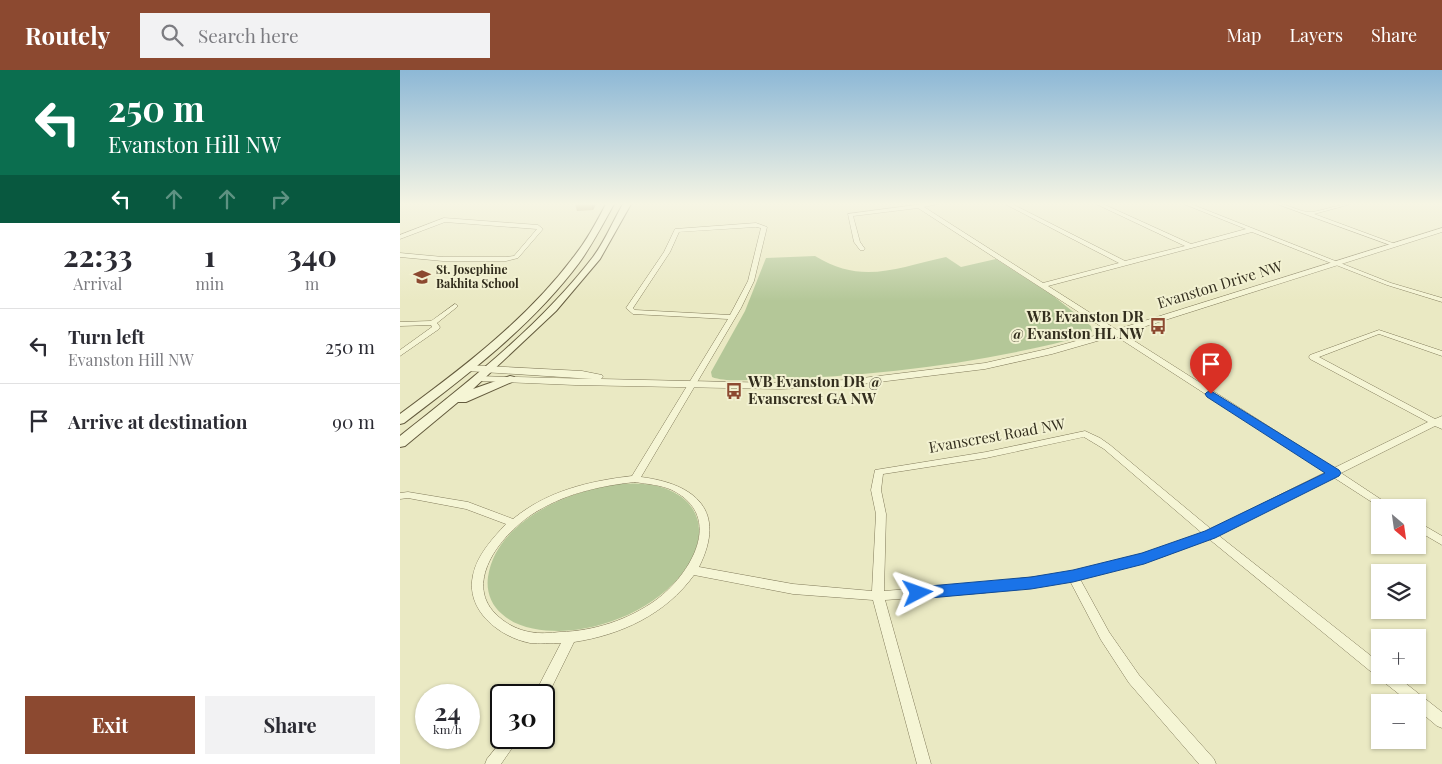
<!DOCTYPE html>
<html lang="en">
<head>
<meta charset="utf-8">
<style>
  :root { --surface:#fff; --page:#f2f2f3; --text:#2b2b33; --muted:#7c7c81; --line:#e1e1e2; --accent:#8c4930 }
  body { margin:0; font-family:"Playfair Display",serif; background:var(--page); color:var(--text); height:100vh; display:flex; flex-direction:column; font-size:19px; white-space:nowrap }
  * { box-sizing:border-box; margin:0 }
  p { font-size:16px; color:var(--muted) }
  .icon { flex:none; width:28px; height:28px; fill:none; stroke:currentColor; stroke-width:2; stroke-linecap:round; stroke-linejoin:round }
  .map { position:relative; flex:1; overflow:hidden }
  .details { display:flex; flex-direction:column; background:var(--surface); width:400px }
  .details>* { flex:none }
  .hud { background:#0b6e4f; color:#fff; overflow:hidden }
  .needle { width:32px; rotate:151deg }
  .fabs { position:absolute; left:971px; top:429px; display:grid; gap:10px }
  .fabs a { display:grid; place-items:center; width:55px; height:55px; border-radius:0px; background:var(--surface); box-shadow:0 1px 4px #0004; font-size:25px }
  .speed { position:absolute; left:15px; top:614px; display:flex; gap:10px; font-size:25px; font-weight:700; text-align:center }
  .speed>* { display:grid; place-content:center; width:65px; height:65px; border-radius:50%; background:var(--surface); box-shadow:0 1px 4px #0004; line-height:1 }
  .speed small { font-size:12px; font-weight:400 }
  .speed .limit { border:2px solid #111; border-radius:8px; background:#fff; color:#111 }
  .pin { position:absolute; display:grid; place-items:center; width:42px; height:42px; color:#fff; margin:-51px -21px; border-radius:50% 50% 50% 0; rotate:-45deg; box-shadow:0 0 5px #0007 }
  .pin .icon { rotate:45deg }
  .me { position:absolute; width:55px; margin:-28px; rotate:86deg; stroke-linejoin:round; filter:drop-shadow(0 0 4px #0008) }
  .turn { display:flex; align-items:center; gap:18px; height:105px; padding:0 25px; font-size:22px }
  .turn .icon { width:65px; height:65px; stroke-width:2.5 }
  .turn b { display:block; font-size:35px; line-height:42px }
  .lanes { display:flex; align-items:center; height:48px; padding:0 25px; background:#0003; justify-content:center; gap:25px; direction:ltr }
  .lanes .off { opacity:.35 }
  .eta { display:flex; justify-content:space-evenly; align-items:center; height:85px; text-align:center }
  .eta b { font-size:30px; font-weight:700; line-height:35px }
  .primary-button { display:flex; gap:10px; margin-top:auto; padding:10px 25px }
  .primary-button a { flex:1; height:58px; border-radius:0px; background:var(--accent); color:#fff; font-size:20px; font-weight:700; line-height:58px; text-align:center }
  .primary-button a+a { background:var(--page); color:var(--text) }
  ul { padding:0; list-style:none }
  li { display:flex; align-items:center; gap:15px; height:75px; padding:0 25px; border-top:1px solid var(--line) }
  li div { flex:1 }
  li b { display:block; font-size:19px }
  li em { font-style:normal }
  header { display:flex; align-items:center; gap:30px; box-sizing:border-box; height:70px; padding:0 25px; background:var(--accent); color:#fff }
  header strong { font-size:24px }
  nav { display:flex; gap:28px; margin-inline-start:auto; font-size:18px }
  .search { width:350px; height:45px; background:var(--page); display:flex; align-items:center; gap:12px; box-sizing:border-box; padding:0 18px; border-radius:0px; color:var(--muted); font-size:19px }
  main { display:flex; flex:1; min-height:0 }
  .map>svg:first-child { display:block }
  .green { fill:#b4c798 }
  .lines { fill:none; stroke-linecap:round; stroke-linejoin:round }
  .minor-casing { stroke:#827b5b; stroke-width:1 }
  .tertiary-casing { stroke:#827b5b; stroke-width:1 }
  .secondary-casing { stroke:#645b3e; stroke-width:2 }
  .minor { fill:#f5f5d5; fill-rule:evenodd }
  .tertiary { fill:#f5f5d5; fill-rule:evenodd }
  .secondary { fill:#f5f5d5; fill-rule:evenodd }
  .wall { fill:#a9966a }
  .shaded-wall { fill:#8a7a56 }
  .route { fill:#1a73e8; stroke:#114b97 }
  .labels { text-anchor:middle; stroke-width:4; stroke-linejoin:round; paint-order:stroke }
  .far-poi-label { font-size:12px; font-weight:bold; fill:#332e1e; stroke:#f2f1d1; text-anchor:start }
  .street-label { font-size:15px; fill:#332e1e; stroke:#f2f1d1 }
  .poi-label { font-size:15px; font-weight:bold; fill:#332e1e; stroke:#f2f1d1; text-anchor:end }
</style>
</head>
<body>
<header>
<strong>Routely</strong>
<div class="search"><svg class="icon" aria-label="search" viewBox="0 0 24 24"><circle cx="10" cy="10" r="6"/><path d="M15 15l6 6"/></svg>Search here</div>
<nav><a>Map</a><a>Layers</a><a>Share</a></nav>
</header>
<main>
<section class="details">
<div class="hud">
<div class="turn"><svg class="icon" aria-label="left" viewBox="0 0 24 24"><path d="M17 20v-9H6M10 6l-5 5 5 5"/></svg><div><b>250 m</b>Evanston Hill NW</div></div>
<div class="lanes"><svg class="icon" aria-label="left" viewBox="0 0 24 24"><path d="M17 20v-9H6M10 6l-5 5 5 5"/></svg><svg class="icon off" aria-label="ahead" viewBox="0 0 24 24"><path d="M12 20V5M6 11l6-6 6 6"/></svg><svg class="icon off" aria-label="ahead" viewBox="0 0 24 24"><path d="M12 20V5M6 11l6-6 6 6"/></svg><svg class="icon off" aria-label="right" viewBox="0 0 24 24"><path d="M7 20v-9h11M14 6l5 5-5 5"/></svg></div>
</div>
<div class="eta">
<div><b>22:33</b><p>Arrival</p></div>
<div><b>1</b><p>min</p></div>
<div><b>340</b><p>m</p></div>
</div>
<ul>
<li><svg class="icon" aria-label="left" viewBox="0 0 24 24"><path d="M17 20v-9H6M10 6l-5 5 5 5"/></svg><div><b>Turn left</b><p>Evanston Hill NW</p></div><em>250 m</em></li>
<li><svg class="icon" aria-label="arrive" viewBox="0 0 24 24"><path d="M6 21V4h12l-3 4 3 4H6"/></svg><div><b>Arrive at destination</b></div><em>90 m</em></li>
</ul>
<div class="primary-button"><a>Exit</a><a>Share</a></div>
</section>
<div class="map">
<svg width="1042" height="694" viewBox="0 0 1042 694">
  <rect width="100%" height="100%" fill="#eae9c3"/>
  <path class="green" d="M415,186C462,215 496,198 546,187L561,197L596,189L652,225L691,256L692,261L688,265C585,293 479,306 373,309C356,309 327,313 312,307L311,302L345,241L366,188Z
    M219,414C234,413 249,413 264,418C304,432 308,468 285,500C257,538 205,560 159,561C140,561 117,558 102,544C91,535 86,521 88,507C96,451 169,420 219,414Z"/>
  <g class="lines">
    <g class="minor-casing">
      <path id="minor" d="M523,134H538L524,137L643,213L719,193L605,134H612L725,191L785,176L696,134H703L791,174L846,159L784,134H791L991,213L1042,228V232L987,215L852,162L648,216L934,398L1028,352L910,289L909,287L910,285L979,260L1042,281V286L979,264L919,287L1035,349L1042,346V359L1035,356L941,403L994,438H981L933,407L818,465L980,593V605H995L1042,642V658L1037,656L1018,640V632H1009L980,609L979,606L975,605L809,469L762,487L680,509L709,562L739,605L814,689L816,694H799L729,613L701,570L670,511L583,523L485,530L531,694H517L473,530L393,524L294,505C266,544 221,565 174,572L146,629L144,630V625H134L161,573C151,573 140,574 130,573C99,567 65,540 73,505C77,485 93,468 106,454L66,439L8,428L0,429V423L8,422L68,432L113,449C147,421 189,411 232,406L328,249L233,244L226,238L264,182L275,159L356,153L367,157L354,211L341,238L241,407C296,414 327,441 299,497L393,514L472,521L476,444L471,420L475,400L586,382L685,361L700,368L710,375L811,459L926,402L518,138L453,146L460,172L465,179L464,180H460L454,172L448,144ZM356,157L361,158L348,211L330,245L235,240L233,238L270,182L279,162ZM684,367L704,379L802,463L756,480L673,502L583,513L484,521L486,444L481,420L483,404L586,388ZM235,412C247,414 261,415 272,420C326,447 290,505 256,530C228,550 194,561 160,562C150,563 139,564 130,562C119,560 108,555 99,547C61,515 100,466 131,445C163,424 198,416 235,412Z
        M877,134C889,134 897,141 908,142C917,143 938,134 951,134L914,144L998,175L993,176Z
        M44,148L138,155L143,159L118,188L106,191H43L0,187V183L43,187H106L114,186L137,159L45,152L0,169V165Z
        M55,234L57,235V237L37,253L40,257L39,259L0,286V280L32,257L31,255L0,256V252L31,251Z
        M1018,452L1042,466V475L1018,461Z
        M104,668H119L101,694H85L87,689Z"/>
    </g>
    <g class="tertiary-casing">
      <path id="tertiary" d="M1042,158V162L718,265L652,284L585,299L446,316L380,319L175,315L79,311L75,310L74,308L75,306L193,309L67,301L62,298L67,295L182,301L202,305L203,307L201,309L380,313L446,310L585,293L647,279L712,261Z"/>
    </g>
    <g class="secondary-casing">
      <path id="secondary" d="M206,134H214C203,154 192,175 179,193C132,256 66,306 4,353L0,354V344C61,299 126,250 172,189C186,172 196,153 206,134Z
        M223,134H231L200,189L156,241L73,319L110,306L114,307L116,309L114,311L66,332H58L5,376L0,377V366C67,313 140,256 193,187C205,171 213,151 223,134Z"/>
    </g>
    <use href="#minor" class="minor"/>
    <use href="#tertiary" class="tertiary"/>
    <use href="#secondary" class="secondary"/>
  </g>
  <path class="wall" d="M175,134H196L193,140L177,141Z"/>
  <path class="shaded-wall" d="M191,134H196L193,140Z"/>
  <linearGradient id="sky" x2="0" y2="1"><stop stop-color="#8db8d6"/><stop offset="0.58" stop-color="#f6f5e4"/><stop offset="1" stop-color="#f6f5e4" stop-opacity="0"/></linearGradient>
  <rect width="1042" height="231" fill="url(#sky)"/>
  <path class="route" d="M811,321L939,400L941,403L939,406L815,468L744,494L673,512L631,519L518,529L513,527L511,523L513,519L518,517L631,507L673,500L742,483L805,461L925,403L807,327L805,324L807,322Z"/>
  <defs>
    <g id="school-bare" transform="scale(1.35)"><path d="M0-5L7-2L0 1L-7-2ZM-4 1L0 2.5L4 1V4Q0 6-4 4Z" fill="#8c4930" stroke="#f2f1d1" stroke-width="2.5" paint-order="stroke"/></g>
    <g id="bus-bare" transform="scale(1.35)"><path d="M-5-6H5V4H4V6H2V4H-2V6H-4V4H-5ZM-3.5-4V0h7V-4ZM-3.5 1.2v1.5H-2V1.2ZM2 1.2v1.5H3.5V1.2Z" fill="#8c4930" stroke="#f2f1d1" stroke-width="2.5" paint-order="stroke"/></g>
  </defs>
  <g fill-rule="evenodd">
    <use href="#school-bare" x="22" y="207"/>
    <use href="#bus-bare" x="758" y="256"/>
    <use href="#bus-bare" x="334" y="321"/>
  </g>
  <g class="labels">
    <g class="far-poi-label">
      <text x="36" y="204">St. Josephine<tspan x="36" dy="14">Bakhita School</tspan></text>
    </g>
    <g class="street-label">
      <text transform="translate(820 215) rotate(-17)" y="5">Evanston Drive NW</text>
      <text transform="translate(597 366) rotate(-10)" y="5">Evanscrest Road NW</text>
    </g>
    <g class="poi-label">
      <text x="744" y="252">WB Evanston DR<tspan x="744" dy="17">@ Evanston HL NW</tspan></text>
      <text x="348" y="317" text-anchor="start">WB Evanston DR @<tspan x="348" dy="17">Evanscrest GA NW</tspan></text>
    </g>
  </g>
</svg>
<div class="fabs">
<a><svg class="needle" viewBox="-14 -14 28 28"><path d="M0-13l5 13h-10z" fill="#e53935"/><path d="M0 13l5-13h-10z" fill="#7c7c81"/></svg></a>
<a><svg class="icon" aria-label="layers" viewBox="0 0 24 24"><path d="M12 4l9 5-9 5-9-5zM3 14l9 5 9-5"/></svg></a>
<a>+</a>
<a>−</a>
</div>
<div class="speed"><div>24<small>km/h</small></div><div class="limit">30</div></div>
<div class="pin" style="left:811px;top:324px;background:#d93025"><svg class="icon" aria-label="arrive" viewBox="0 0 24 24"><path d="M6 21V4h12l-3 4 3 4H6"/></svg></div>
<svg class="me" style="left:518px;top:523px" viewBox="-20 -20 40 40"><path d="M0-17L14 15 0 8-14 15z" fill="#1a73e8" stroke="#fff" stroke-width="4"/></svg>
</div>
</main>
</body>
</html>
